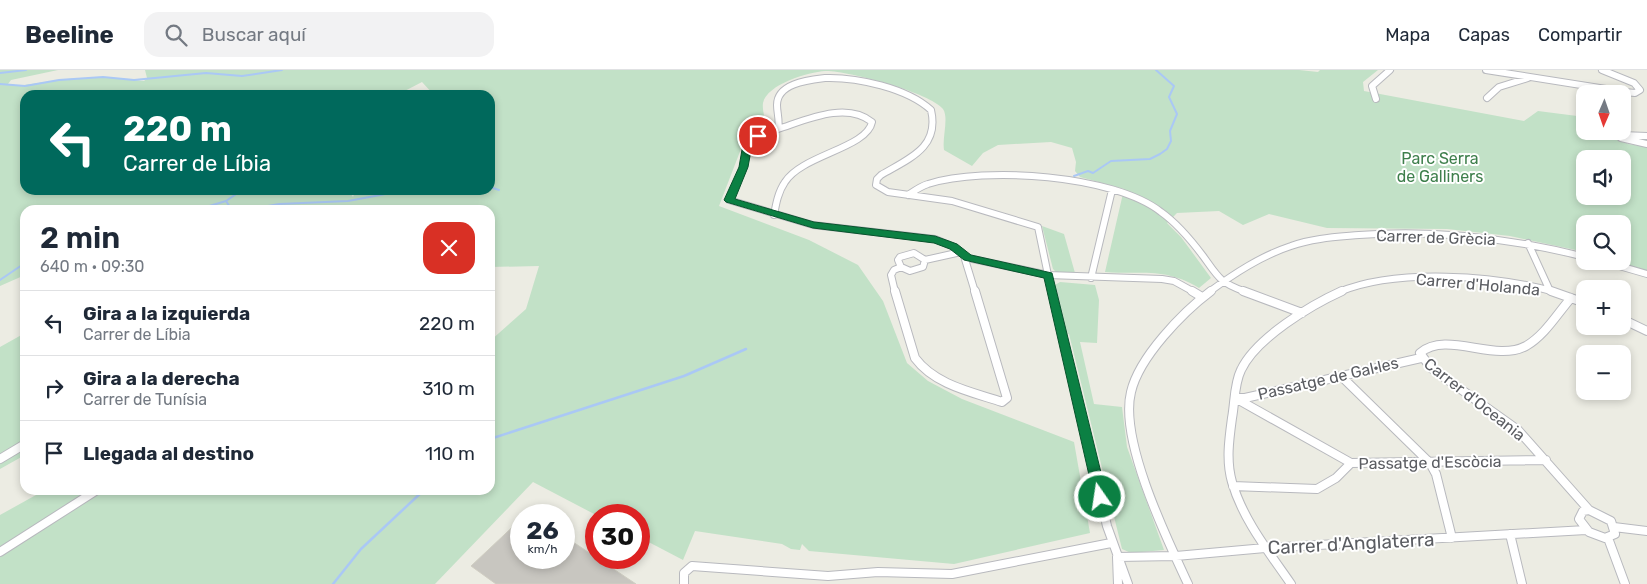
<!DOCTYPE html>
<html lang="es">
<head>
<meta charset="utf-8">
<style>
  :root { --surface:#fff; --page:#f2f2f3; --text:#1f2937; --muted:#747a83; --line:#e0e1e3 }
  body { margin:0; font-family:Rubik,sans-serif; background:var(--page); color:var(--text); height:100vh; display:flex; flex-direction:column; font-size:19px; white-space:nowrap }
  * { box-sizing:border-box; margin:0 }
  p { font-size:16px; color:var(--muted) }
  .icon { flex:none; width:28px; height:28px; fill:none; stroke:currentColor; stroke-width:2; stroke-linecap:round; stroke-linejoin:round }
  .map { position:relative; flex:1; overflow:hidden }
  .panel { position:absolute; left:20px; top:135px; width:475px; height:290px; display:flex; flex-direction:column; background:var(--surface); border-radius:15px; box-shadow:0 2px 8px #0003 }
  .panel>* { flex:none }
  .top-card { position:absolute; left:20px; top:20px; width:475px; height:105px; border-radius:15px; box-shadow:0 2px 8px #0003; background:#00695c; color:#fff; overflow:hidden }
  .needle { width:32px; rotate:182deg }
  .buttons { position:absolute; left:1576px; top:15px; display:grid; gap:10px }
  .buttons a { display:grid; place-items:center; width:55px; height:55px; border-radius:10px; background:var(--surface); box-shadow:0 2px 8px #0003; font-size:25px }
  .speed { position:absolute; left:510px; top:434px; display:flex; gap:10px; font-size:25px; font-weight:700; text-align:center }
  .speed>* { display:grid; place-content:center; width:65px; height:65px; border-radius:50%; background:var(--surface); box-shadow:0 2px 8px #0003; line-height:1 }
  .speed small { font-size:12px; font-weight:400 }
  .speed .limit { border:8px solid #d22; background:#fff; color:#111 }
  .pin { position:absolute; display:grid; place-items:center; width:42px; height:42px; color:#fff; margin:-21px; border:2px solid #fff; border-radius:50%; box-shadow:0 1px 5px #0007 }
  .me { position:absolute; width:55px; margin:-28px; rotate:347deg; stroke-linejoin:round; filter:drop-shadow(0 0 4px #0008) }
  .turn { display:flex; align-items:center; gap:18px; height:105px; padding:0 20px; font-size:22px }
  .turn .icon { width:65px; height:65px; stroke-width:2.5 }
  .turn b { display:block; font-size:35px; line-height:42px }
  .round { display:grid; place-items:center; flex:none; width:52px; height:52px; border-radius:15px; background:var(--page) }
  .overview { display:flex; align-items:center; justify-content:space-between; height:85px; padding:0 20px }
  h1 { font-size:30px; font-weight:600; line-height:38px }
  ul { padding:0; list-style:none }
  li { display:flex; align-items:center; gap:15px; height:65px; padding:0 20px; border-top:1px solid var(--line) }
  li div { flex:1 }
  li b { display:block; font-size:19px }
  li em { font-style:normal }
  header { display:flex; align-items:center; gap:30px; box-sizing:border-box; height:70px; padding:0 25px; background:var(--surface); border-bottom:1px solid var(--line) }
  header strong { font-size:24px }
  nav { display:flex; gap:28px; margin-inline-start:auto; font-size:18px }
  .search { width:350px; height:45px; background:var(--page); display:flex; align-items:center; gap:12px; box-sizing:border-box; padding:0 18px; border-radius:15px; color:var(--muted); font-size:19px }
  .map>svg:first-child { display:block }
  .green { fill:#c2e1c7; fill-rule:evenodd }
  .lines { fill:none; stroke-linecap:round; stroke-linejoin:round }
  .stream-far1 { stroke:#aac8f5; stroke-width:2 }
  .stream { stroke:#aac8f5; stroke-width:2.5 }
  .building { fill:#c8c6c0; stroke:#d0cec2 }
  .street-far1-casing { stroke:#b8b9be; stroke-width:8 }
  .street-casing { stroke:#b8b9be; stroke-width:10 }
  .street-far1 { stroke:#fff; stroke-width:6 }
  .street { stroke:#fff; stroke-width:8 }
  .route { fill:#0b8043; stroke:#07532c }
  .labels { text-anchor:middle; stroke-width:4; stroke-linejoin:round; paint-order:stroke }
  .park-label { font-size:16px; fill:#3e7f4c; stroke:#fff }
  .street-label { font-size:16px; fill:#5b5d62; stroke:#fff }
  .near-street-label { font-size:19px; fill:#5b5d62; stroke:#fff }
</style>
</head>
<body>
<header>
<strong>Beeline</strong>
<div class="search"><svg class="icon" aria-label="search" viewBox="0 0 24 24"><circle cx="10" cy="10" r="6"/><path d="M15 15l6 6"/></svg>Buscar aquí</div>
<nav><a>Mapa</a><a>Capas</a><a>Compartir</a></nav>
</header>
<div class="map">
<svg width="1647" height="514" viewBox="0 0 1647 514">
  <rect width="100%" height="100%" fill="#ecece3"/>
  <path class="green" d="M0,0H58L11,10L8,14L17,16L67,9L104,7L144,11L147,8L145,0H1299L1318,2L1320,0H1378L1363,12L1364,21L1524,51L1538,41L1585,47V61H1609L1628,74L1647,77V202L1614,191H1622V154H1585V182L1510,166L1447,159L1327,158L1269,144L1243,155L1219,141L1177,143L1167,153L1181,167L1211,208L1199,218C1164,197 1143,205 1105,202L1124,119L1080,107L1075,101L1076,92L1072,78L1051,72L998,75L983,83L972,96L944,80C942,67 949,48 943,39C931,23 846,0 825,1C809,2 767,14 763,33C762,39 765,49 766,55L746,66L719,136L809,170L858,195L883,231L907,293L928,311L962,329L1074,372L1090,463L954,494L809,481L802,474L800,480L791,479L782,474L695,461L683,490L639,467V445H596L533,412L435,514H0V445L45,420H490V271L526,239L539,196L490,197V140H25V205L0,216ZM422,12L434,25H490V120H356L353,127L348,120H25V25H397ZM1585,89H1622V126H1585Z
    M1042,156L1064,164L1075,203L1056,202L1053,199Z
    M1060,212L1095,215L1099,230L1097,273L1080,272L1094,334L1122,337L1127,377L1164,480L1131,483L1122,479L1069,264H1066L1055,215Z
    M25,263V385L0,399V277Z"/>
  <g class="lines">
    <path class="stream-far1" d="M0,3L26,0
      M0,14L25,16L59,10L103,7L134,10L206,3L242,6L282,0
      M1074,106L1088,101L1093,103L1111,91L1150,89L1160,84L1167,79L1171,71L1170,61L1177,44L1169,27L1174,16L1156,0
      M490,117L499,120
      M418,120L427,123L449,120
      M226,131L242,120
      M168,140L181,136L182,139L189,140
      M196,140L226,131L232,140
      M246,140L279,134L348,131L407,120
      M0,210L25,193"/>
    <path class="stream" d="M490,369L684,306L746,279
      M333,514L361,479L424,420"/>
  </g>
  <path class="building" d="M521,449V488H564V466L636,514H496L471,496Z"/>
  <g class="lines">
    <g class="street-far1-casing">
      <path id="street-far1" d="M1486,0L1625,22L1635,23L1640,20L1634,13L1602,0
        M825,8C857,7 907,18 931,40C940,78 908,89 881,105L877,109L876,115L888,122L952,131L1038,157L1048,205L968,188L954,177L935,169L813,155L729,130L744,97L748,73L758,66L778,59C780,51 777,43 777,35C777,13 809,10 825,8Z
        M1487,28L1499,17L1528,8
        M1376,29L1372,16L1390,0
        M1621,68L1622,65L1647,66
        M1621,68L1647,74
        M908,125C914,121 921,116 928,114C985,96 1114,105 1161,142C1178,154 1191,170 1203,186C1209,194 1215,204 1222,210C1229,216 1238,219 1246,222
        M774,145C776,134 778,122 785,112C802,85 867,78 872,52C846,31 806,50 778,59
        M1528,173L1550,221
        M914,183L925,190L923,197L910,201L901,197L898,190L900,187Z
        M964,186L975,222
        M925,190L961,182
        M1602,191L1647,204
        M1048,205L1162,209L1174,211L1194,222
        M1048,205L1052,222
        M1091,208L1112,120
        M895,222L891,205L894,200L901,197
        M1209,222C1235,203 1261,186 1291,176C1313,168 1337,167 1359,165C1436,159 1510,168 1585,187
        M1339,222C1397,198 1495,205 1555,222"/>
    </g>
    <g class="street-casing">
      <path id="street" d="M895,221L915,288C935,315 972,322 1002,332L1007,328L975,221
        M1052,221L1107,456L1128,514
        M1192,221L1202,227
        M1243,221L1302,243
        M1551,221L1585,233
        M1571,228C1557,244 1545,265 1526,276C1494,293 1447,260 1420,283L1431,298L1518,360L1589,440
        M1622,249L1647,261
        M1342,307L1430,393L1436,404L1452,468
        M1235,328H1245L1421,288
        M1237,329L1351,393
        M0,389L25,374
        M1233,416L1317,419L1336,408L1351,393L1546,390
        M1589,440L1611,451L1615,464L1605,468L1589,462L1579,449L1583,441Z
        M1614,457L1647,461
        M1510,464L1522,514
        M1608,468L1625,514
        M0,482L97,420
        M1117,487L1176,486L1265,478L1586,460
        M1117,487L1118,514
        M684,514V503L692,496L828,506L878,502L952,504L1111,473
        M1188,514C1167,469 1119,370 1131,322C1139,287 1183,242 1211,221
        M1291,514C1269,482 1243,450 1232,412C1226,391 1229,370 1232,348C1235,332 1234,314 1241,300C1256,268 1311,235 1342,221"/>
    </g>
    <use href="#street-far1" class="street-far1"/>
    <use href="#street" class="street"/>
  </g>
  <path class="route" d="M755,64L763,66L752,75L748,97L735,129L814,152L935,166L957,174L971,185L1052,203L1107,427L1105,431H1096L1094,427L1044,208L964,190L950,179L934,173L813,158L726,132L724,130L739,97L743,74Z"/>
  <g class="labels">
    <g class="park-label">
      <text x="1440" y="94">Parc Serra<tspan x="1440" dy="18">de Galliners</tspan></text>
    </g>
    <g class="street-label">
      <text transform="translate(1436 167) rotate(2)" y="6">Carrer de Grècia</text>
      <text transform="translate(1478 214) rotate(5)" y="6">Carrer d'Holanda</text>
      <text transform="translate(1328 308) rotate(-13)" y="6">Passatge de Gal·les</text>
      <text transform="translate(1475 329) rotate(38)" y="6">Carrer d'Oceania</text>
      <text transform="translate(1430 392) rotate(-1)" y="6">Passatge d'Escòcia</text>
    </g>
    <g class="near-street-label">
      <text transform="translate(1351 473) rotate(-3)" y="7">Carrer d'Anglaterra</text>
    </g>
  </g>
</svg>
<div class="buttons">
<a><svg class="needle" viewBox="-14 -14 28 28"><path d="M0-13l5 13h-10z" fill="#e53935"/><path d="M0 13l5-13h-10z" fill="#747a83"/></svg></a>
<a><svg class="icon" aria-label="sound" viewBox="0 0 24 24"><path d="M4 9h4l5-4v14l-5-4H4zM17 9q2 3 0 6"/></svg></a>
<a><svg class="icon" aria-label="search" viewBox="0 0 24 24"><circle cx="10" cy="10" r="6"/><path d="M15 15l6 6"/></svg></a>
<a>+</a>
<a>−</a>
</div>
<div class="speed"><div>26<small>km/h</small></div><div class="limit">30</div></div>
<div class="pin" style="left:758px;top:66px;background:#d93025"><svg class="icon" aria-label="arrive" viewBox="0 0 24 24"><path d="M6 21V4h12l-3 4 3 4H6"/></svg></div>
<svg class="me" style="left:1100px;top:427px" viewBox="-20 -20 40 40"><circle r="17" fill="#0b8043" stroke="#fff" stroke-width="3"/><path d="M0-11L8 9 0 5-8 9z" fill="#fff"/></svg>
<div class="top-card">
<div class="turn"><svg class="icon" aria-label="left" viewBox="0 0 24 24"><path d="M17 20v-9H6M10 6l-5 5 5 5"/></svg><div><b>220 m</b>Carrer de Líbia</div></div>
</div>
<section class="panel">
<div class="overview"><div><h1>2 min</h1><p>640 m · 09:30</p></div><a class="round" style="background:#d93025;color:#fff"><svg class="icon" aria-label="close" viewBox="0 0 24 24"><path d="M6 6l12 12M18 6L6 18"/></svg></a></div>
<ul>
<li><svg class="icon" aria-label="left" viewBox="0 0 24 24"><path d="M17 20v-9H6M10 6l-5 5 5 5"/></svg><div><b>Gira a la izquierda</b><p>Carrer de Líbia</p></div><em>220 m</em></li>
<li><svg class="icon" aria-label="right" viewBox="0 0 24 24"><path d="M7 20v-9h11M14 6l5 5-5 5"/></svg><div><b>Gira a la derecha</b><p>Carrer de Tunísia</p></div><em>310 m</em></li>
<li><svg class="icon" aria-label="arrive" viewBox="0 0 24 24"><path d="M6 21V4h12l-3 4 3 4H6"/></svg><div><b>Llegada al destino</b></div><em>110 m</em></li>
</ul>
</section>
</div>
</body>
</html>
